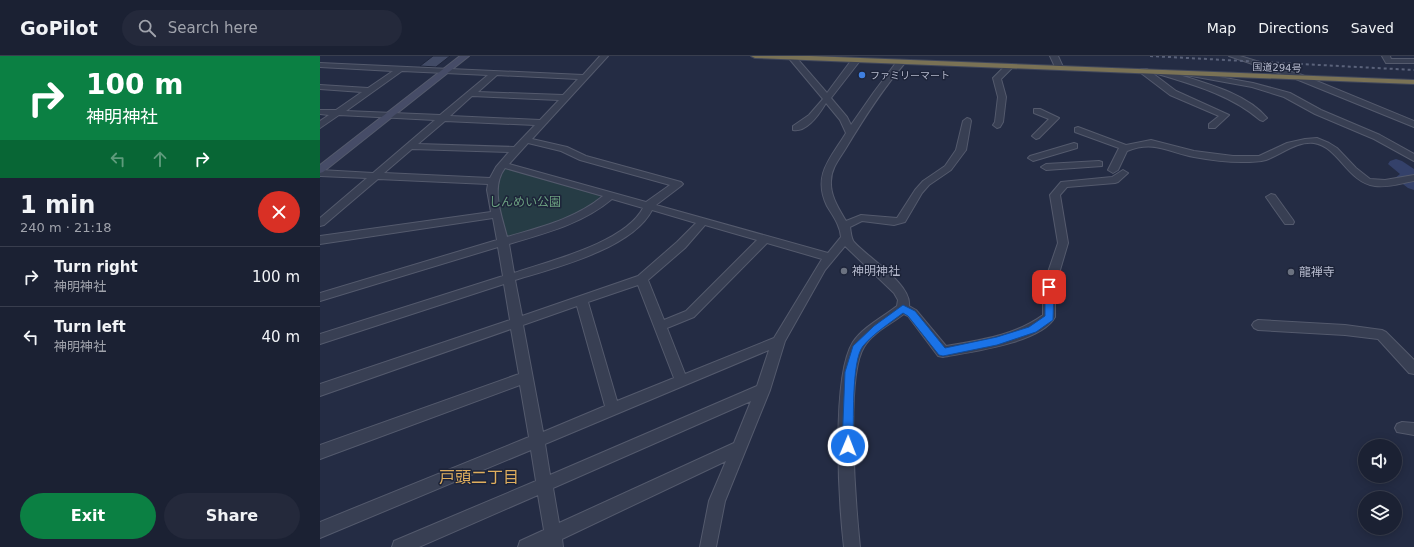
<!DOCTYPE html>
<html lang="en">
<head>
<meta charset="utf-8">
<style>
  :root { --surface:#1b2133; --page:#24293b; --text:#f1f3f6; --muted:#a0a3ac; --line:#393e4e; --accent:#0b8043 }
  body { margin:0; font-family:"DejaVu Sans","Noto Sans JP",sans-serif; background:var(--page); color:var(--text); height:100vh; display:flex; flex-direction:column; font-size:15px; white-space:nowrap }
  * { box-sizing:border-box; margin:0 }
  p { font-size:13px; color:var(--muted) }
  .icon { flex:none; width:22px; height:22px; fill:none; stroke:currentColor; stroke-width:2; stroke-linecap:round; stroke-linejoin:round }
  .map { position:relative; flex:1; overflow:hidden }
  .side { display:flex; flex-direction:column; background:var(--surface); width:320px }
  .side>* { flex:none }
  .guide { background:#0b8043; color:#fff; overflow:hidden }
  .tools { position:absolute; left:1038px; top:383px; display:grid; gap:8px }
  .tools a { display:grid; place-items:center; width:44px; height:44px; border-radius:50%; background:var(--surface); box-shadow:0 2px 10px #0003,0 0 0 1px var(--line); font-size:20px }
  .pin { position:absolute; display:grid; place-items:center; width:34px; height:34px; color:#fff; margin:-17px; border-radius:8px; box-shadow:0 2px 6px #0006 }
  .me { position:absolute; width:44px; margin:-22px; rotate:1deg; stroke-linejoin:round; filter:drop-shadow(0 0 3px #0008) }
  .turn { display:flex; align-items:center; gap:14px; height:84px; padding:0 20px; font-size:18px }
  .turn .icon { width:52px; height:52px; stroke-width:2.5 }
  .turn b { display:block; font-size:28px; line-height:34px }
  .lanes { display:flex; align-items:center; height:38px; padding:0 20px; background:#0003; justify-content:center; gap:20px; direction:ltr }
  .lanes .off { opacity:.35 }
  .round { display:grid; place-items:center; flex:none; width:42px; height:42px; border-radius:21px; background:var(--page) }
  .overview { display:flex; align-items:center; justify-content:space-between; height:68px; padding:0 20px }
  h1 { font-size:24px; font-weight:700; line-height:30px }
  .cta { display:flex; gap:8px; margin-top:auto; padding:8px 20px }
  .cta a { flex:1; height:46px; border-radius:24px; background:var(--accent); color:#fff; font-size:16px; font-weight:700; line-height:46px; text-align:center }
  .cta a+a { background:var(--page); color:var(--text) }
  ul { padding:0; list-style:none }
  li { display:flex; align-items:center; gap:12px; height:60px; padding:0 20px; border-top:1px solid var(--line) }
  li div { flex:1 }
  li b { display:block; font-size:15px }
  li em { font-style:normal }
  header { display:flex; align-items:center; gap:24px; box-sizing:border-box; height:56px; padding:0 20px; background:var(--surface); border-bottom:1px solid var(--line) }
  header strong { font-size:19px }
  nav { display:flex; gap:22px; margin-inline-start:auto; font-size:14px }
  .search { width:280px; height:36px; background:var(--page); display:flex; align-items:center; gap:10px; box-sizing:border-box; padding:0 14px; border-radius:22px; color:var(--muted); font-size:15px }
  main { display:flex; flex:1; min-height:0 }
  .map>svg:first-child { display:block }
  .green { fill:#263c45 }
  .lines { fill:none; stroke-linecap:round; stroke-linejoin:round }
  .river { fill:#34416a; fill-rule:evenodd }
  .building { fill:#424b66; stroke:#1f263b }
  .street-casing { stroke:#545a6d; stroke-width:2 }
  .secondary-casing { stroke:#545a6d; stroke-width:2 }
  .highway-casing { stroke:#40475b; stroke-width:2 }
  .street { fill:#383f53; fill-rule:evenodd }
  .secondary { fill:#464c67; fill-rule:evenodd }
  .highway { fill:#7a7255; fill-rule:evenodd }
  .rail { stroke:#5a627a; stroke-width:2; stroke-dasharray:3 3; stroke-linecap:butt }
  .route { fill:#1a73e8; stroke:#114b97 }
  .shop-dot { fill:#3f7fe0; stroke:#1d2439; stroke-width:1.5 }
  .worship-dot { fill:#6b7280; stroke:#1d2439; stroke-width:1.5 }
  .labels { text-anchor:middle; stroke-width:3; stroke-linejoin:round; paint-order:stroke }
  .far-street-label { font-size:10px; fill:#b6bacd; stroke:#1d2439 }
  .far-poi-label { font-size:10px; fill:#b6bacd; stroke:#1d2439; text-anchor:start }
  .park-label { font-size:12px; fill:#6ba080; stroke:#1d2439 }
  .poi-label { font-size:12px; fill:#b6bacd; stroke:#1d2439; text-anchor:start }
  .near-neighbourhood-label { font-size:16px; fill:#dfae5e; stroke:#1d2439 }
</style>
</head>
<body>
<header>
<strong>GoPilot</strong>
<div class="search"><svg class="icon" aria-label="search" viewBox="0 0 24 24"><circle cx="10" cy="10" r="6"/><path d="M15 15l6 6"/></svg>Search here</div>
<nav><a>Map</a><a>Directions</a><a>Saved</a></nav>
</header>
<main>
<section class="side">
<div class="guide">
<div class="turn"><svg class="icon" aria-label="right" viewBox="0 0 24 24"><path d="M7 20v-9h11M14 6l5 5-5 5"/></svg><div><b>100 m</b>神明神社</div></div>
<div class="lanes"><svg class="icon off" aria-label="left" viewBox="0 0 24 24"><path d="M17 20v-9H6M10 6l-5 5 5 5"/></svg><svg class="icon off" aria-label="ahead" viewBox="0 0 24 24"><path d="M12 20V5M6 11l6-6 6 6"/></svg><svg class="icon" aria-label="right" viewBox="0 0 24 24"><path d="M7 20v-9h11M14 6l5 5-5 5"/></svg></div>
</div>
<div class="overview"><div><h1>1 min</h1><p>240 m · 21:18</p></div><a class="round" style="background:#d93025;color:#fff"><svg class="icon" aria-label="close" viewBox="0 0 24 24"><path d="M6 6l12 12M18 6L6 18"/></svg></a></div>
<ul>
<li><svg class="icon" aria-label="right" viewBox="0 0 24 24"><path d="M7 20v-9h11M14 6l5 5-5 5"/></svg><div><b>Turn right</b><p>神明神社</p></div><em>100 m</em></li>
<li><svg class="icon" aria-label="left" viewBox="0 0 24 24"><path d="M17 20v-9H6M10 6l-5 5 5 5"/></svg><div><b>Turn left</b><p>神明神社</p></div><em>40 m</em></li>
</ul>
<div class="cta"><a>Exit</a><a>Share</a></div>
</section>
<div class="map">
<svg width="1094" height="491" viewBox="0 0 1094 491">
  <rect width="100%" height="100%" fill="#242c44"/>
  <path class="green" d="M183,109L283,137L268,154L183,187L173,125Z"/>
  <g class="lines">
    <path class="river" d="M1076,103L1082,105L1094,113V134L1088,132L1075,122L1080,118L1068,108L1070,105Z"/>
  </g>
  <path class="building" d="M113,0H130L116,11L100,10Z"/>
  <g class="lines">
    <g class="street-casing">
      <path id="street" d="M280,0H288L212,83L247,91L266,100L361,126L363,128L361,130L336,149L508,197L521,181C520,169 513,160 507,150C492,119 511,102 526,77L520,64L506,47C500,57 487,77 473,74V70L489,59L503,43L467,0H475L507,37L533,2H539V6L511,42L527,61L531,69L554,36L578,4H584V8C562,34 544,62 526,92C520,102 511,112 511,125C510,140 519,153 526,165L541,159L577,162L595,134L603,125L625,110L636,94L643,65L647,62L650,63L651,65L646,94L631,114L609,129L602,137L585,166L574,169L542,165L530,171C531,176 531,182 534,186C548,202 592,228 589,250L596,254L626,290C660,284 694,280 723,259V231L738,187L730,139L741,126L792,121L803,114L808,117L798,126L795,127L747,131L740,139L748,187L735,231V261C721,287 650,296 623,301L618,300L588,260L584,258C571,268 552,277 544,291C525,321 536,453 540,491H524C519,448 511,321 533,286C543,271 563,261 577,250L578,244L574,237L525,190L505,214L465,285L450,334L405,445L396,491H380L389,445L406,405L242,483L243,491H198L200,485L224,474L218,439L99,491H72L74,485L216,425L211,394L0,482V466L209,381L200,329L0,403V389L199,318L191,273L0,340V328L190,264L184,228L0,288V278L183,220L178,191L0,245V237L177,184L173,162L0,188V180L171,156L167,134L168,128L58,123L4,169L0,170V162L47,122L0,120V114L53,117L115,64L19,59L0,72V65L9,59L0,58V54H16L42,36L0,33V29L48,32L73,15L0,11V7L263,19ZM82,15L168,19L120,59L26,55ZM177,19L258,23L243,39L158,36ZM152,40L239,44L220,64L130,60ZM125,65L215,69L194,91L98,88ZM208,87L241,95L260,104L350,129L326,146L189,108ZM92,93L189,96L176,111L170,122L64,117ZM185,112L283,140C255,163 221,171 187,181C182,160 170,132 185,112ZM292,143L323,152C305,187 229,205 194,217L189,188C226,177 262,168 292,143ZM332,154L376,167L357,186L318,220L202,260L195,224C234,212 312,193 332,154ZM385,169L437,184L366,255L344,264L328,224L365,192ZM447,187L502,203L454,282L365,318L347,272L374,261ZM318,229L354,322L297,345L268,246ZM257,250L285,350L223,376L203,269ZM449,294L437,330L230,419L225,388ZM431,345L414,387L239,467L233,432Z
        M730,0H738L743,11L742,13H736Z
        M909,0H920L982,19L1094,65V71L976,23Z
        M1062,0H1070L1071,3H1094V7H1066Z
        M687,8L694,10L681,23L686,41L683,66L680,71L677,72L673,69L675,66L678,41L673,22Z
        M821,13H827L856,35L909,59L895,72H889V68L899,60L850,39L821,17Z
        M838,14H844C876,25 925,35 947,62L943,65L940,64C911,39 874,29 838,18Z
        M866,15L933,27L970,37L1001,54L1060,79L1094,98V105L1054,83L995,58L964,41L932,31L866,19Z
        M714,53H720L739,62L719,82L716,83L712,80L729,63L714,57Z
        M758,71L806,89L831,84L874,95L913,100H939L967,87L985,83L997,82L1009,87L1017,92L1036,112L1050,123L1065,124L1094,119V125C1082,127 1068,132 1055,130C1027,126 1019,91 994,87C977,85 962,98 946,104C938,106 930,106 922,106C906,106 890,104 874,101C848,96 834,84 807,95L798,114L793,117L788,114L799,92L755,76V72Z
        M754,87L757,88V92L713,105L708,102L710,100Z
        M779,105L782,106V110L726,114L721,111L726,108Z
        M951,138L955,139L973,164L974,166L973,168H965L946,141Z
        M938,264L1025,269L1062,274L1066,276L1094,304V318L1089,317L1058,283L1025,279L938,274L934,272L932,269L934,266Z
        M1082,366L1094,367V379L1077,376L1075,372L1077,368Z"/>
    </g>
    <g class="secondary-casing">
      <path id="secondary" d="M140,0H149L3,116L0,117V109Z"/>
    </g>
    <g class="highway-casing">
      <path id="highway" d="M431,0H490L1094,24V28L435,2Z"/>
    </g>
    <use href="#street" class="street"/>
    <use href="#secondary" class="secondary"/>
    <use href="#highway" class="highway"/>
    <path class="rail" d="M830,0L1094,14"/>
  </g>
  <path class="route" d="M729,228L734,231L733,264L716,276L677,289L623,300L619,299L588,260L583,257C570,267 554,277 543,290C531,305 534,369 533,390L532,394L528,395L524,394L522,390L525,316L533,290L554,270L583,249L595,255L625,292L677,281L709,271L725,260V231Z"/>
  <circle class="shop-dot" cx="542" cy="19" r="4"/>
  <g class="worship-dot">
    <circle cx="524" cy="215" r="4"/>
    <circle cx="971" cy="216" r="4"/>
  </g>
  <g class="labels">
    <g class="far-street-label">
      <text transform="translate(957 11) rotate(2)" y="4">国道294号</text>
    </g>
    <g class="far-poi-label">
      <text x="550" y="23">ファミリーマート</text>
    </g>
    <g class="park-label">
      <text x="205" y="150">しんめい公園</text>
    </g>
    <g class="poi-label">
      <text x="532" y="219">神明神社</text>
      <text x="979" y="220">龍禅寺</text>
    </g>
    <g class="near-neighbourhood-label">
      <text x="159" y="427">戸頭二丁目</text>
    </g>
  </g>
</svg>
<div class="tools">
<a><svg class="icon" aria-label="sound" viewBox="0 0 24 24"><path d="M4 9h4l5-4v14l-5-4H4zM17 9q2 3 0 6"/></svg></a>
<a><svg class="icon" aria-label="layers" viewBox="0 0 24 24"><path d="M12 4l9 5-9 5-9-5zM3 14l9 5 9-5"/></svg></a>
</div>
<div class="pin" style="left:729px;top:231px;background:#d93025"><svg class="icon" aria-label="arrive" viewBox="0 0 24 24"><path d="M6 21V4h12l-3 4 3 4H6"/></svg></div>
<svg class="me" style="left:528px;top:390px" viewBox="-20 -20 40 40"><circle r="17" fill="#1a73e8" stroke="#fff" stroke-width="3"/><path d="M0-11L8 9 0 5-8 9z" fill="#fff"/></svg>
</div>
</main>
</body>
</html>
